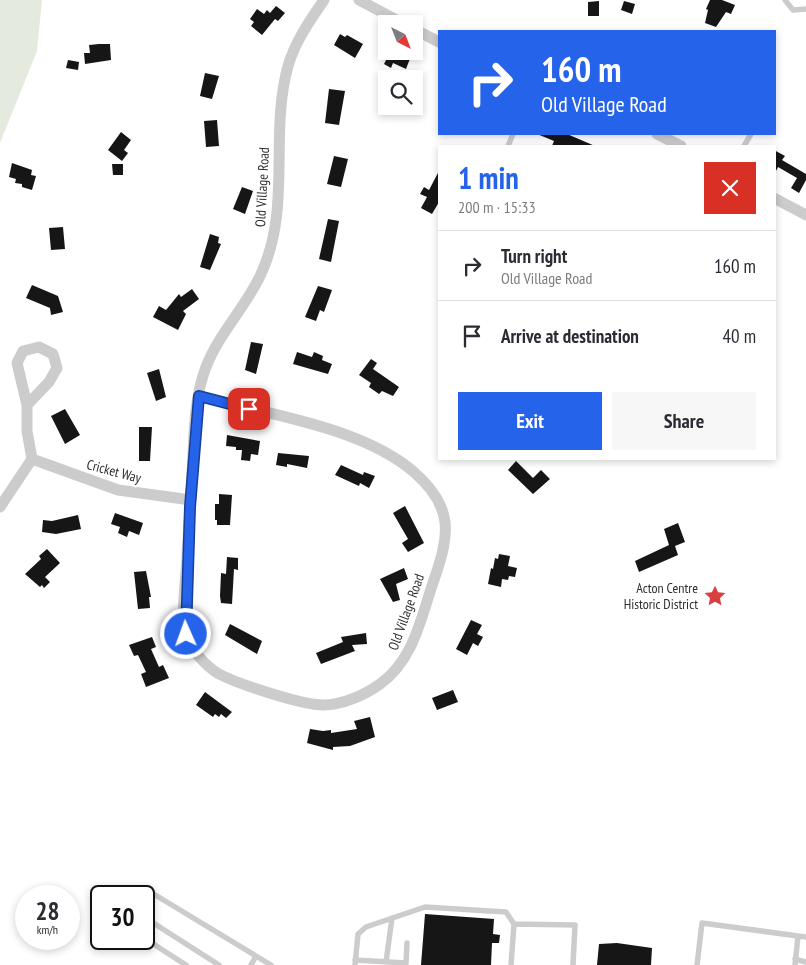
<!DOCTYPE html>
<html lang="en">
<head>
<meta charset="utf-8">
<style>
  :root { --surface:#fff; --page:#f7f7f7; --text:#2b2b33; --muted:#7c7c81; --line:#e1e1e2; --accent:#2563eb }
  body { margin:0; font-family:"PT Sans Narrow",sans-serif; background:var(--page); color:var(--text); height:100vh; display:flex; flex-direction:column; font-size:19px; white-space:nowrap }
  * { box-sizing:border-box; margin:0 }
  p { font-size:16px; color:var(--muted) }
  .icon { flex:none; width:28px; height:28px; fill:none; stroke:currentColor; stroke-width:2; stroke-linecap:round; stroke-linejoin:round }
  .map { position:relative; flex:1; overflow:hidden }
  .details { position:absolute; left:438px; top:145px; width:338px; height:315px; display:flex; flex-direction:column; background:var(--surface); border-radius:0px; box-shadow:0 2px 8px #0003 }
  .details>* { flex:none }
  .top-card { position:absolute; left:438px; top:30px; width:338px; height:105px; border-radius:0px; box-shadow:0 2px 8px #0003; background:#2563eb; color:#fff; overflow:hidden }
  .needle { width:32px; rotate:138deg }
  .buttons { position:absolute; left:378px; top:15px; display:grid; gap:10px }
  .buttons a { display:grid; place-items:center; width:45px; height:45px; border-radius:0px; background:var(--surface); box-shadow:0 2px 8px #0003; font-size:25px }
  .speed { position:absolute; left:15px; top:885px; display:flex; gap:10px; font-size:25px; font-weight:700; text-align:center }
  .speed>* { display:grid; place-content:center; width:65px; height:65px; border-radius:50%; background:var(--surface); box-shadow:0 2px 8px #0003; line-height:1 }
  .speed small { font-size:12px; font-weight:400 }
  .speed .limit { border:2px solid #111; border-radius:8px; background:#fff; color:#111 }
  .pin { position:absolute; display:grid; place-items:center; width:42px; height:42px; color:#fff; margin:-21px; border-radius:10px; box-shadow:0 2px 8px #0006 }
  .me { position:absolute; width:55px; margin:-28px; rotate:358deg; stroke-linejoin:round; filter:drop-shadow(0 0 4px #0008) }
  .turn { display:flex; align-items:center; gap:18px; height:105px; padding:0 20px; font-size:22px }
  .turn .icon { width:65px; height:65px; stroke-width:2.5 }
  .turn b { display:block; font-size:35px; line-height:42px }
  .round { display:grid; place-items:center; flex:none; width:52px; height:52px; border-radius:0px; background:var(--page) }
  .overview { display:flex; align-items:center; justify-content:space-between; height:85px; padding:0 20px }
  h1 { font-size:30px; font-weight:700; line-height:38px; color:var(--accent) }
  .cta { display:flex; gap:10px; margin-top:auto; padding:10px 20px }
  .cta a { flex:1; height:58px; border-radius:0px; background:var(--accent); color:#fff; font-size:20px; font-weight:700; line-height:58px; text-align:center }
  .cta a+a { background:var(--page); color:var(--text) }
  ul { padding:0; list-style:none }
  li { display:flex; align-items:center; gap:15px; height:70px; padding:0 20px; border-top:1px solid var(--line) }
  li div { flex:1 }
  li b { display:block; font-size:19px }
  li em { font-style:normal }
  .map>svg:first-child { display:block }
  .green { fill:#e4ebde }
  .building { fill:#161616 }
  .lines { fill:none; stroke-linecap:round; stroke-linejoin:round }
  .lane { stroke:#ccc; stroke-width:5.5 }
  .street { stroke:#ccc; stroke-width:11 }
  .route-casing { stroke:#184099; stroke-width:12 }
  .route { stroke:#2563eb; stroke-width:9 }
  .labels { text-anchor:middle; stroke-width:5; stroke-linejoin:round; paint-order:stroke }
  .street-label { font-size:14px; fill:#2f2f2f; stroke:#fff }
  .poi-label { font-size:14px; fill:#2f2f2f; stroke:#fff; text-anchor:end }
</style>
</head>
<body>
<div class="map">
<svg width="806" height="965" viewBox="0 0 806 965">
  <rect width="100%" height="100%" fill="#fff"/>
  <path class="green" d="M0,0H42L37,51L0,143Z"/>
  <path class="building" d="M710,0H722L735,5L731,14L726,12L716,27L705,23L708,10L706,9Z
    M599,1V16H588V2Z
    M624,1L635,4L632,14L621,10Z
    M276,6L285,13L278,21L275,19L262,35L251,26L254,22L250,19L257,9L264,14L267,10L270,13Z
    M340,34L345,37L347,35L363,44L355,58L334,45Z
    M99,44H110L111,60L85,64L84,53H90L89,45Z
    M399,51L411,56L406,69L393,63L391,68L384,64L390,52L397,55Z
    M68,60L79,62L78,70L66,68Z
    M205,73L219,76L212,99L200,96Z
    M329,89L345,91L339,125L325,123Z
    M217,120L219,146L206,147L204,121Z
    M121,132L131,140L124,150L128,153L122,161L108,150Z
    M537,134H567L595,146H552L554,141Z
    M774,150L785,156L782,160L806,174V180L799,193L791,188L797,178L778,167L774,175Z
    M334,156L348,159L341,187L327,184Z
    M12,163L32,170L31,175L36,176L32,190L22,187V184L15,183L16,179L9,177Z
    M112,164H123V175H113Z
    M439,171V202L432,214L421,208L427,197L420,194L424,187L429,190Z
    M242,187L253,191L245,214L233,209Z
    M328,219L339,221L331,262L319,259Z
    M63,227L65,249L51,250L49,228Z
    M210,234L219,237L218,243L221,244L210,270L200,267Z
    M32,285L58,296L63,312L51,315L50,308L26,298Z
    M318,286L332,290L324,312L320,310L316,321L305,317Z
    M192,289L199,299L183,311L186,314L178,330L153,317L159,306L166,310L179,294L181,297Z
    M251,342L263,344L256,374L245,370Z
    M297,352L312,357L314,352L323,356L322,360L332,364L328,374L293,364Z
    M371,359L377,363L373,369L399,387L393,396L382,391L379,394L369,387L371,383L359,375Z
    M159,369L166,397L156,401L147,373Z
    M65,409L80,435L65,444L51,416Z
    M139,427H152L150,461H139Z
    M227,435L260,441L258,455L251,454L250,461L241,460L242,450H236V447L226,446Z
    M278,453L309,456L307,468L287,464V467L276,465Z
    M516,461L533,478L541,470L550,479L533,494L508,470Z
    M341,465L363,475L364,472L375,476L369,488L360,483L359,486L335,475Z
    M219,494L232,495L230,525H217V520H215V504H219Z
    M405,506L424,543L408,552L402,543L408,539L393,513Z
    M115,513L143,523L139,535L129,531L127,537L118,533L120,527L111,524Z
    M78,515L81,529L56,534L42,532L43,520L52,521Z
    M678,523L685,542L675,546L678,555L639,572L635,561L669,545L664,529Z
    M47,549L60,563L45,577L50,582L44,588L42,585L40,587L25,574L41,559L39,556Z
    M499,554L510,556L508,566L517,568L515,577L509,576L508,580L502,579L501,587L488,584L491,568L493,569L495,558L498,559Z
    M227,557L238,558V570L234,569L232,604L221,603L220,596L221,573L226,574Z
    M404,568L408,579L396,584L400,600L393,602L380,579Z
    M146,571L151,597H149L150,608L138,609L134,572Z
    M471,620L482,625L477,634L483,637L478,646L473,643L467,655L456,649Z
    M230,624L262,641L257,654L225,635Z
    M366,633L367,644L352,645L355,651L321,664L316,653L343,642L341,637Z
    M152,637L156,647L151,649L159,667L163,665L169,678L146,687L141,674L146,672L138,655L134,656L129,645Z
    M453,690L458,702L437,710L432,698Z
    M205,692L232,712L226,718L221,714L219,717L215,714L213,717L196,705Z
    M370,717L375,737L350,746L333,747V750L307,743L310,729L323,731L331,730V733L357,729L354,721Z
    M425,914L494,919L493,934L500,935L499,943H492L491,965H421Z
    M617,943L652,948L651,965H597L599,944Z"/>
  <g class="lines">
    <path class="lane" d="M785,0L793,10L806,9
      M508,146L513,134
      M744,146L751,134
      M143,896L147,890L256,956
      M144,917L219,965
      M514,924L575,925L573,965
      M798,936L806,937
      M144,938L186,965
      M795,959L806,962
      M355,960L406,963L407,943
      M386,962L392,918
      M251,965L256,956L271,965
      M355,965L358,934L366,927L425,907L506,912L514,924L511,965
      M697,965L702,923L798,936L795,965"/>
    <path class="street" d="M359,0L404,24
      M414,29L439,42
      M657,134L681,146
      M774,198L806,215
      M199,396C266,414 363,427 415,473C453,507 450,533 435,577C421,616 415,659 380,684C365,695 342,705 323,705C302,705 238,684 219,674C205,666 189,647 185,632C181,611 186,579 187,557C188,530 191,503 192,475C194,440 193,401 206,367C219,333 246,307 261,274C292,207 269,135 288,66C295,42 310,20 324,0
      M32,459L118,490L191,500
      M0,507L32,459L27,431V405L17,363L23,351L39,347L53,354L57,368L49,382L27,405"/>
  </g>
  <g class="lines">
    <g class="route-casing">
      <path id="route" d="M186,634L190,507L199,396L249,409"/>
    </g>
    <use href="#route" class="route"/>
  </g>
  <defs>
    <g id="sight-bare" transform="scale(1.725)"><path d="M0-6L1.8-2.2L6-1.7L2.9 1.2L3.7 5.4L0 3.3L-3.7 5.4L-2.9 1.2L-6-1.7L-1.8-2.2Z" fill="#d83f3f" stroke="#fff" stroke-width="2.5" paint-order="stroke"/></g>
  </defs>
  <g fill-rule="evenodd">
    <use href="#sight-bare" x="715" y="596"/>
  </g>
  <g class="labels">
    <g class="street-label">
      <text transform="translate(262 187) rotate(-87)" y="5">Old Village Road</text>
      <text transform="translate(114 471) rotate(15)" y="5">Cricket Way</text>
      <text transform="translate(406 612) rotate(-70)" y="5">Old Village Road</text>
    </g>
    <g class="poi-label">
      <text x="698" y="593">Acton Centre<tspan x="698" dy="16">Historic District</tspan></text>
    </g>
  </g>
</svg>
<div class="buttons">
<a><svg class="needle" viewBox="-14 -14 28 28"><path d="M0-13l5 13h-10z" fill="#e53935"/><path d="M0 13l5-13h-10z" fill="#7c7c81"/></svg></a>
<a><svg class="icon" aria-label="search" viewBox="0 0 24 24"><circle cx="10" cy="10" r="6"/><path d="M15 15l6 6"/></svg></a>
</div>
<div class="speed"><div>28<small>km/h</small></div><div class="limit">30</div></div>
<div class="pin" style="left:249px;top:409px;background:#d93025"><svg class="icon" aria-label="arrive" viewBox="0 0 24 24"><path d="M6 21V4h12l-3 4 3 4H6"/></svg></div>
<svg class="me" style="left:186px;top:634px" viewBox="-20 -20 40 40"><circle r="17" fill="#2563eb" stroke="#fff" stroke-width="3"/><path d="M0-11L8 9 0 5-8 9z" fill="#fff"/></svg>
<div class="top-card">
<div class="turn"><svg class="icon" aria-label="right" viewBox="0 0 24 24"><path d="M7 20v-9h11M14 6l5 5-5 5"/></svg><div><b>160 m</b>Old Village Road</div></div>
</div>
<section class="details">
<div class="overview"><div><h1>1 min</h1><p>200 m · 15:33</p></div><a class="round" style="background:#d93025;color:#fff"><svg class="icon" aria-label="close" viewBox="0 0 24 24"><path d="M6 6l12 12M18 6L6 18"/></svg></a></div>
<ul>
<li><svg class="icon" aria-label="right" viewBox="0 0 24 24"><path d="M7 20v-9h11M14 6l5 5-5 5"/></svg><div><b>Turn right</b><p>Old Village Road</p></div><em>160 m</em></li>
<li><svg class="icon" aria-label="arrive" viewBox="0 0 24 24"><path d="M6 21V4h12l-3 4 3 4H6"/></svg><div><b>Arrive at destination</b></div><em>40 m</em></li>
</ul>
<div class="cta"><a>Exit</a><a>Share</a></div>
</section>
</div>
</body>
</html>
